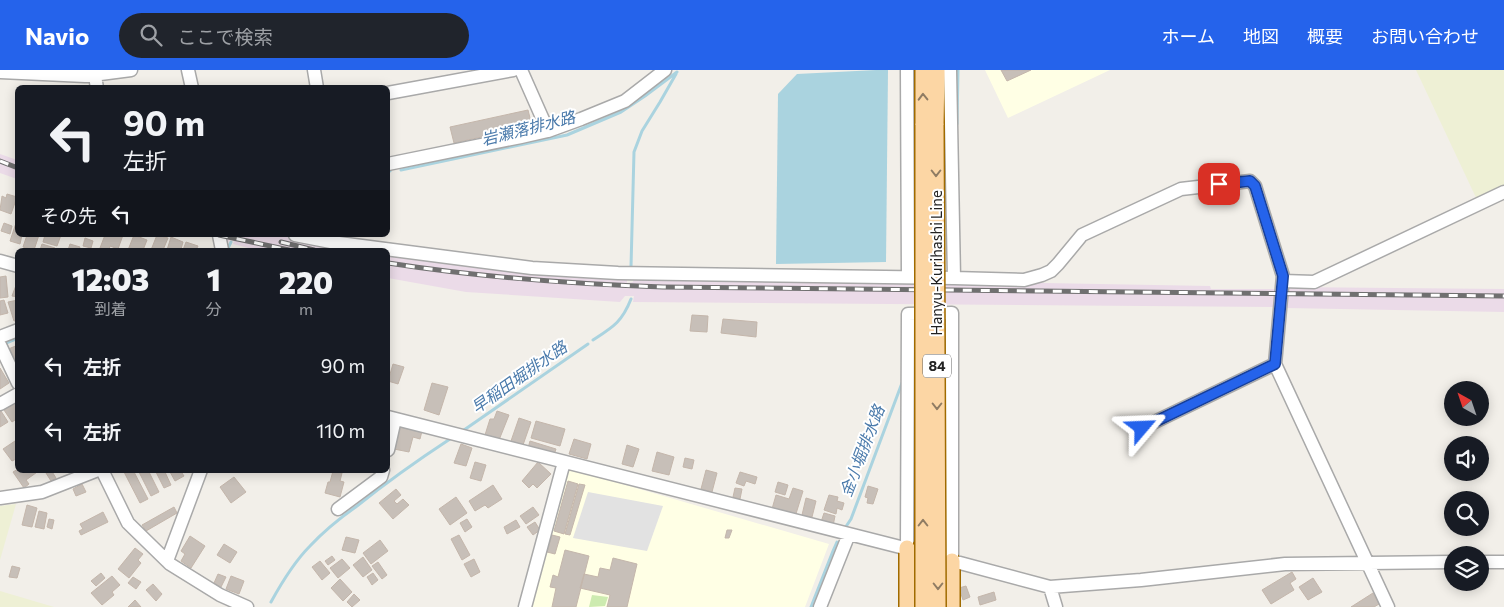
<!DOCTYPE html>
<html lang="ja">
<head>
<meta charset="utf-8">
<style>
  :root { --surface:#171b24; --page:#20242c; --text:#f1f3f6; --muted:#9ea1a6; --accent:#2563eb }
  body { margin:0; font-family:Commissioner,"Noto Sans JP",sans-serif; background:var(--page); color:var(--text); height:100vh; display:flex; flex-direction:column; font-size:19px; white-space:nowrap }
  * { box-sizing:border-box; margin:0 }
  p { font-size:16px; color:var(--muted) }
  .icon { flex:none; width:28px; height:28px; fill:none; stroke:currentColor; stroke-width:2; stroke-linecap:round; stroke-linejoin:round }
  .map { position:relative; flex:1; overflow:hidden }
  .side { position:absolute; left:15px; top:178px; width:375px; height:225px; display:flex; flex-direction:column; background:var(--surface); border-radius:8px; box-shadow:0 2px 12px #0003 }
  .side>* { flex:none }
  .top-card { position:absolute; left:15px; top:15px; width:375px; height:152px; border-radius:8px; box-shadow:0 2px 12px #0003; background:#171b24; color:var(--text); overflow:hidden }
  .needle { width:32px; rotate:320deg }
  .buttons { position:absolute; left:1444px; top:311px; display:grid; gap:10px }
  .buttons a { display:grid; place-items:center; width:45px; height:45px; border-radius:50%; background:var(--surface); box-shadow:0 2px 12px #0003; font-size:25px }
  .pin { position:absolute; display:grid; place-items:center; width:42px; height:42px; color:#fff; margin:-21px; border-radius:10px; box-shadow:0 2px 8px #0006 }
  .me { position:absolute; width:55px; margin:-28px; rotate:64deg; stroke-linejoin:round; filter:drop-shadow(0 0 4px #0008) }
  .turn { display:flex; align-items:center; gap:18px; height:105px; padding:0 25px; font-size:22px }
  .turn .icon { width:65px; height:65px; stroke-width:2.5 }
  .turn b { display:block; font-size:35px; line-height:42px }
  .then { display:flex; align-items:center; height:48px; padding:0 25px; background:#0003; gap:10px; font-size:19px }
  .eta { display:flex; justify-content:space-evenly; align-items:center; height:85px; text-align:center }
  .eta b { font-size:30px; font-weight:800; line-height:35px }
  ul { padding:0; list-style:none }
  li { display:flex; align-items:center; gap:15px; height:65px; padding:0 25px }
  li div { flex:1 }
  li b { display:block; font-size:19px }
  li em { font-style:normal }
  header { display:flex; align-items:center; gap:30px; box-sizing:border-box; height:70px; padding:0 25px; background:var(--accent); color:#fff }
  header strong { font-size:24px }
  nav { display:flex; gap:28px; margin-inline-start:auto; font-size:18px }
  .search { width:350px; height:45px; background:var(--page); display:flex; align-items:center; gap:12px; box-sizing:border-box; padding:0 18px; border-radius:28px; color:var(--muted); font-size:19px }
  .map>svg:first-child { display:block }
  .industrial { fill:#ebdbe8 }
  .education { fill:#ffffe5 }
  .farmland { fill:#eef0d5 }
  .grass { fill:#cdebb0 }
  .parking { fill:#e2e2e2 }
  .water { fill:#aad3df }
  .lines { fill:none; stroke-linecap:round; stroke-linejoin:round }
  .stream { stroke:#aad3df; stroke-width:3 }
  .building { fill:#c7bfb8; stroke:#c4b6ab }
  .minor-casing { stroke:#a9a9a9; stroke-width:15 }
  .major-casing { stroke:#a06b00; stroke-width:18 }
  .minor { stroke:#fff; stroke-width:12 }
  .major { stroke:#fcd6a4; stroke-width:15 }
  .rail-casing { stroke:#707070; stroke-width:5 }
  .rail { stroke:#fff; stroke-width:3; stroke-dasharray:9; stroke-linecap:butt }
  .major-bridge-casing { stroke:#a06b00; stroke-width:18; stroke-linecap:butt }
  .major-bridge { stroke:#fcd6a4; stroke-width:15 }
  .oneway { stroke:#8f7c63 }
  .route-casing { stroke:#184099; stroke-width:12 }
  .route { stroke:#2563eb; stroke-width:9 }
  .labels { text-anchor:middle; stroke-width:4; stroke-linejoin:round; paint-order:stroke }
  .shield { fill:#fff; stroke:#646464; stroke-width:1 }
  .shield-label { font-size:14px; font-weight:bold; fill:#222 }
  .street-label { font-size:15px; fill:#222; stroke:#fff }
  .water-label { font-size:16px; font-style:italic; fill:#4a7aab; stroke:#fff }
</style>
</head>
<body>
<header>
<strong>Navio</strong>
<div class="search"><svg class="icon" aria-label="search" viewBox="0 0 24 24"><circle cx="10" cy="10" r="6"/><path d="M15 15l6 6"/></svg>ここで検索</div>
<nav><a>ホーム</a><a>地図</a><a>概要</a><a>お問い合わせ</a></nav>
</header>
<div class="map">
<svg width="1504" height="537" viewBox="0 0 1504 537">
  <rect width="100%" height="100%" fill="#f2efe9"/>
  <path class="industrial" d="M0,84L17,90V109L0,103Z
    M224,165H277L323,174L366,180H256L233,174L234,171L230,170L226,176Z
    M388,183L627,208V213L633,212L634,207L763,208L1210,216L1211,219H1278V237L633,232L634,226H625L620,232L466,222L388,208Z
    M1287,217L1504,219V242L1286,238Z"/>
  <path class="education" d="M985,0H1110L1008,48Z
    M567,398L829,474L805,537H530Z"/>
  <path class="farmland" d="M1416,0H1504V122L1479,134Z
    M16,434L0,490V436Z
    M0,521L54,537H0Z"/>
  <path class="grass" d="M592,525L608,527L605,536L589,537Z"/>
  <path class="parking" d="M588,422L663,436L647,481L573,468Z"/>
  <path class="water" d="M876,0H888L886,192L776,194L778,24L797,4Z"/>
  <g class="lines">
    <path class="stream" d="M957,54L958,0
      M401,100L567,65L621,42L645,26L677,2
      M388,102L390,101
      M228,178L231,172
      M631,197L634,82L642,61L660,32L676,4
      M593,270C613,257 622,252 631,229
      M6,273L18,268
      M464,360L588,274
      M845,458L851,449L902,313
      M271,532C282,512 294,492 310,476C324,461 340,448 357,436C387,412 418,390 450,369
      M811,537L833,481L837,472"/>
  </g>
  <path class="building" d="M1001,0H1031L1007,11Z
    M528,40L532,56L454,73L450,57Z
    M7,124L17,127L11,144L0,140L2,126L6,128Z
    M4,153L12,156L10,164L1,161Z
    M16,153H18V165H22L20,174L10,171Z
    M27,165H39L34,180L23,177Z
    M45,165H61L57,176L43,172Z
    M105,165H123L118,179L110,176L109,180L100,178Z
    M134,165L147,170L143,180H128Z
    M157,165L168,168L163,180H151Z
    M171,167L183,172L181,179L167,180Z
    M85,168L93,171L91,178L83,176Z
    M186,172L198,176L196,180H183Z
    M42,174L55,178L54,180H40Z
    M70,174L80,177L79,180H68Z
    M6,206L8,227L0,228V207Z
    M18,210V227L12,226Z
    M4,230L8,243L0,245V231Z
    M18,230V250L14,251L8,232Z
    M692,245L708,246L707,262L690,261Z
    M723,249L757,252L756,267L721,263Z
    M18,275V292L13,294L6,280Z
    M393,294L404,297L398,314L388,311Z
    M0,298L9,313L0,319Z
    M432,313L448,317L439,345L424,340Z
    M18,331V348L12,352L4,340Z
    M0,341H1L8,352L0,357Z
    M497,341L509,345L499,370L485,365L490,349H494Z
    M519,348L531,352L523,375L511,371Z
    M536,351L565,359L560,376L531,368Z
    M400,356L422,361L420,369L413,367L409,382L394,379Z
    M18,369V388L12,391L3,379Z
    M574,369L591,374L587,389L569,384Z
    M530,371L556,379L554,385L528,378Z
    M461,374L472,378L466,396L454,393Z
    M627,375L639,379L633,397L622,394Z
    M657,382L674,387L669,405L652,401Z
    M685,388L694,390L692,399L683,397Z
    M475,392L486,395L481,411L470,408Z
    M538,392L551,404L537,418L533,414L529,418L522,411Z
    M18,399V400H40L26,410L29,414L24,418L13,402Z
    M51,400L56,408L51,411L46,403Z
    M123,400H133L148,429L140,433Z
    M138,400H148L159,422L151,426Z
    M155,400H164L171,415L164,418Z
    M169,400H180L184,406L175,411Z
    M706,400L717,403L712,422L701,419Z
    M333,401L342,403L340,411L344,412L340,427L325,423L328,412H330Z
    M740,402L757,407L755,414L746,411L744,416L736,413Z
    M234,407L246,422L231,433L220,417Z
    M568,411L578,414L564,464L554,461Z
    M778,412L788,415L785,425L775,422Z
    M82,414L86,422L76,426L73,419Z
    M579,414L585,415L570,465L565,464Z
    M493,415L502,429L488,438L485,435L475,441L469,431Z
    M868,416L878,419L873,434L867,433L868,428L865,427Z
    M735,418L742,419L740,429L733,427Z
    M793,418L803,421L795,447L772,439L776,425L789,429Z
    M396,419L401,425L394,431L397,434L403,429L409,435L393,449L379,433Z
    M829,425L838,427L837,431L844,433L842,440L837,438L836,444L824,440Z
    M456,427L467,443L450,455L439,439Z
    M806,428L816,431L812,447L802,445Z
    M27,435L37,438L32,457L22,455Z
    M174,437L177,443L146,461L142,455Z
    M533,437L539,445L526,454L520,446Z
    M39,441L47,443L44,459L35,457Z
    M103,442L108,452L81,465L79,461L83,459L80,454Z
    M824,443L835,446L833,456L821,452Z
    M49,449L54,450L52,459L47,457Z
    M467,449L472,457L465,462L460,453Z
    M516,450L520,457L507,464L504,457Z
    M535,452L540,460L533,465L527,457Z
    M727,460H732L729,468H725Z
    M459,465L470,485L462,490L451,469Z
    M552,465L560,467L555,484L547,482Z
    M190,466L205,476L191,498L181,491L185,484L181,481Z
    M346,467L359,470L355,483L342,480Z
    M380,470L388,481L371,494L363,483Z
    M224,474L237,482L230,493L217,485Z
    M135,478L143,484L138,490L141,493L129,508L118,499Z
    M565,480L589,486L576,537H552L556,518L550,517L553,505L558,507Z
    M332,486L335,490L328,495L325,491Z
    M363,487L372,500L363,507L353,495Z
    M613,488L637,494L627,537H607L610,525L580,518L584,504L598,507L600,498L610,500Z
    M342,489L350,498L338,508L330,498Z
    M474,489L480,502L471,507L464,494Z
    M320,491L330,503L322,510L312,497Z
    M378,492L387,505L382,509L372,496Z
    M12,496L20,498L17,508L9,507Z
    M1292,502L1296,509L1290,513L1294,520L1271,534L1262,520Z
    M101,503L105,508L96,516L91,511Z
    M373,503L378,510L372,515L367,507Z
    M218,504L226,507L221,517L214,513Z
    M112,506L120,515L112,522L114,525L102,535L91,523Z
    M231,506L244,511L239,524L226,519Z
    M133,507L141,512L136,519L128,513Z
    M1313,508L1322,522L1308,530L1299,517Z
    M340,509L352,522L343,531L331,518Z
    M153,514L162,524L156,531L146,520Z
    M966,516L970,527L963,530L959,518Z
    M994,522L996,530L980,535L978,527Z
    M1373,523L1379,534L1374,537H1351Z
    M354,524L360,530L352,537L347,532Z
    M135,530L141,537H128Z"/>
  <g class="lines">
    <g class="minor-casing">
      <path id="minor" d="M94,0L97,18
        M188,0L192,18
        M314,0L317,18
        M521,0L548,61
        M907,0L908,207
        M0,2L85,6L131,0
        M388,23L513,0
        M388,94L521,67L548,61L581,49L625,31L665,0
        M219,165L222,180
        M295,165L331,172L532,198L618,203L954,208L950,0
        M0,191L18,196
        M954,208L1024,210L1042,205L1051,201L1058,194L1082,165L1181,119L1250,111L1255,116L1283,206L1275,294L1388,537
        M1283,211L1314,212L1504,122
        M0,267L18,260
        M0,275L18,313
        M0,334L18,324
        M388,347L916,481
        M1142,358L1275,294
        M388,380L395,349
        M102,400L128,453L170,494L220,525L247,537
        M0,428L42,422L98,400
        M338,439L381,407L383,400
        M907,478L908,244L952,243V491
        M945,489L1050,517L1141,510L1285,494L1452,492
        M167,491L201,400
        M1480,492H1504
        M1050,517L1056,537
        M525,537L564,392
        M820,537L849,464"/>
    </g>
    <g class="major-casing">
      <path id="major" d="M923,0V55
        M936,55L937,0
        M907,478V537
        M952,537V491"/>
    </g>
    <use href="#minor" class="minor"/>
    <use href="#major" class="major"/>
    <g class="rail-casing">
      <path id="rail" d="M0,91L18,98
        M219,165L289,180
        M281,172L314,180
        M388,193C479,207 571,214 663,217L1504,226"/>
    </g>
    <use href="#rail" class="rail"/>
    <g class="major-bridge-casing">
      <path id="major-bridge" d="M923,55V537
        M936,55L938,537"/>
    </g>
    <use href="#major-bridge" class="major-bridge"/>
  </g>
  <defs><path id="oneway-chevron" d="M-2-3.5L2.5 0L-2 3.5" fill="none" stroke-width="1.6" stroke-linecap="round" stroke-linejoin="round" transform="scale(1.25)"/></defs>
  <g class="oneway">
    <use href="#oneway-chevron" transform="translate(923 27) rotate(-91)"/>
    <use href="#oneway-chevron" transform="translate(936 103) rotate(90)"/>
    <use href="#oneway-chevron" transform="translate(937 336) rotate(90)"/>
    <use href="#oneway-chevron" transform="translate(923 453) rotate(-90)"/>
    <use href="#oneway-chevron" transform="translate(938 516) rotate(90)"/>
  </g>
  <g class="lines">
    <g class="route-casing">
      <path id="route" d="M1142,358L1275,294L1283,206L1255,116L1250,111L1219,114"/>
    </g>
    <use href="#route" class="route"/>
  </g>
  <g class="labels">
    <rect class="shield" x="923" y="284.5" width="28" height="23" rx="4"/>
    <g class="shield-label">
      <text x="937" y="301">84</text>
    </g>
    <g class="street-label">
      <text transform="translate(937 193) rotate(-90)" y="5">Hanyu-Kurihashi Line</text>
    </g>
    <g class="water-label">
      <text transform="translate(528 58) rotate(-14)" y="6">岩瀬落排水路</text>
      <text transform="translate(519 307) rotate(-35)" y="6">早稲田堀排水路</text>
      <text transform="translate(862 381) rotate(-69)" y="6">金小堀排水路</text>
    </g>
  </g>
</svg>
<div class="buttons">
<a><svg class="needle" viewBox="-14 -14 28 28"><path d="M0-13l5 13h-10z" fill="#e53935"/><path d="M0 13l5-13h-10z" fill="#9ea1a6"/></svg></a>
<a><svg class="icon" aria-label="sound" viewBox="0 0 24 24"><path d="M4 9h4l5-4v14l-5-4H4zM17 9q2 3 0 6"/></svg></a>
<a><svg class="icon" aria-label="search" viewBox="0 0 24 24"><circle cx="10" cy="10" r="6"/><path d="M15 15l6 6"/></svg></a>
<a><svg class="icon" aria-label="layers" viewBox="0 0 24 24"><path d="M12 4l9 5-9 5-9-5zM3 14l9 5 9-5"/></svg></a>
</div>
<div class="pin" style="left:1219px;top:114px;background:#d93025"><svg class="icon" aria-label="arrive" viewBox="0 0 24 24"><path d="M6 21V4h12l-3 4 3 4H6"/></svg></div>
<svg class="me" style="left:1142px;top:358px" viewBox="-20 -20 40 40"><path d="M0-17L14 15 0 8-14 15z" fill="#2563eb" stroke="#fff" stroke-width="4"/></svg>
<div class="top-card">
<div class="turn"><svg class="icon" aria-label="left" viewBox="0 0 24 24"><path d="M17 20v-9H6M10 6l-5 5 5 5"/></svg><div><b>90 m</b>左折</div></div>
<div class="then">その先<svg class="icon" aria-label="left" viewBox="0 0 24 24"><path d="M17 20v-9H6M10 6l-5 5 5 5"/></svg></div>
</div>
<section class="side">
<div class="eta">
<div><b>12:03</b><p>到着</p></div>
<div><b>1</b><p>分</p></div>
<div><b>220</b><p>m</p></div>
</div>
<ul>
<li><svg class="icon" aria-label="left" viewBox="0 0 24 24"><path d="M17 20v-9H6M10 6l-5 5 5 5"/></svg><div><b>左折</b></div><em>90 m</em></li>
<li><svg class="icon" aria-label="left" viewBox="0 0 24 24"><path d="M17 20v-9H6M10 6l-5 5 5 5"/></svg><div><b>左折</b></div><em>110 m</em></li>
</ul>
</section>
</div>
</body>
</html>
